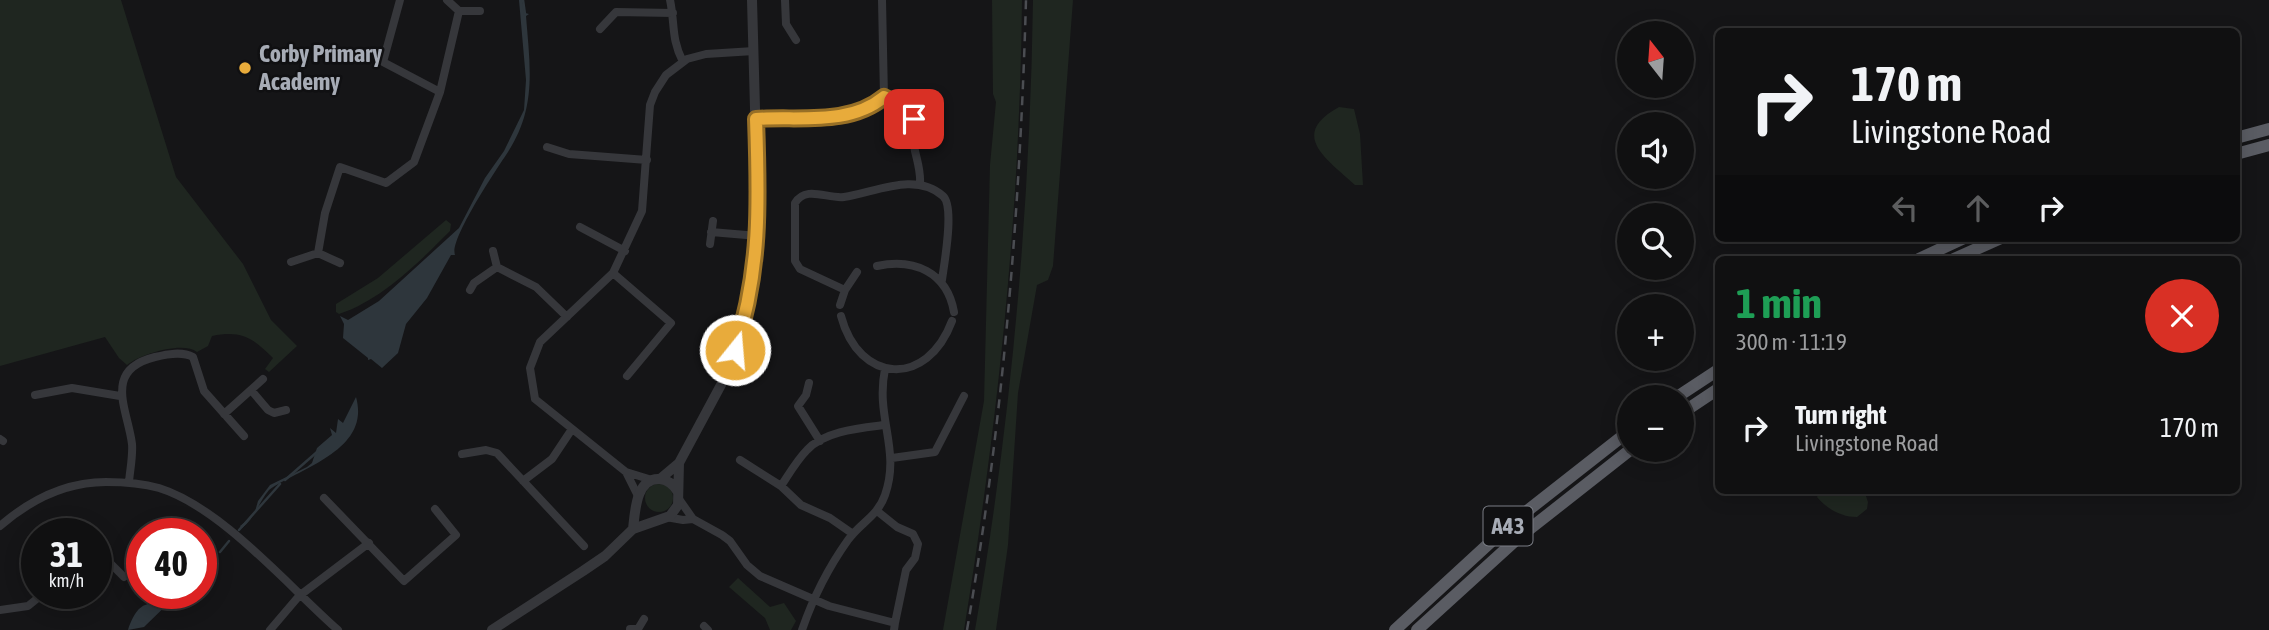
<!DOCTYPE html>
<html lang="en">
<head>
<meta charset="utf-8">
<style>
  :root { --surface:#101011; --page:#19191a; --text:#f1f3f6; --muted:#9c9d9f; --line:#303031 }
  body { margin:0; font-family:"Asap Condensed",sans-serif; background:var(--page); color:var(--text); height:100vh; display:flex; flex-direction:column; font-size:26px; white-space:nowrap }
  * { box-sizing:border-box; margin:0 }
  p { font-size:23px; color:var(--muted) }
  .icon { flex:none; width:38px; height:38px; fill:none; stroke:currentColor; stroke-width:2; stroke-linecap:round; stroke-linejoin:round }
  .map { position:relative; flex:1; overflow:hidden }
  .panel { position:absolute; left:1715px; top:256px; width:525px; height:238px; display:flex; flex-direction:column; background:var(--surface); border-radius:10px; box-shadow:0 4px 18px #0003,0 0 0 2px var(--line) }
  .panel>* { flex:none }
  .hud { position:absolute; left:1715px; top:28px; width:525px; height:214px; border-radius:10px; box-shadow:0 4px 18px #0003,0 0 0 2px var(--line); background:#101011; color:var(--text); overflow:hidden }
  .needle { width:46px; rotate:343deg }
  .fabs { position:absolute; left:1617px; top:21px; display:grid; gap:14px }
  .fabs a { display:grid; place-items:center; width:77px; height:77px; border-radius:50%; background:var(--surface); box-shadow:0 4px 18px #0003,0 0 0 2px var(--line); font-size:35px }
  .speed { position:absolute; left:21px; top:518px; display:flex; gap:14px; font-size:35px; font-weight:700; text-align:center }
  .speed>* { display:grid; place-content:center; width:91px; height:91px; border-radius:50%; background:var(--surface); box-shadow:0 4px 18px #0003,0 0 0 2px var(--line); line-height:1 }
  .speed small { font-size:18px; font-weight:400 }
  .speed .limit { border:10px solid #d22; background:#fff; color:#111 }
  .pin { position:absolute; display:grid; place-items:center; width:60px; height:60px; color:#fff; margin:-30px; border-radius:14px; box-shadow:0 4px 10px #0006 }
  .me { position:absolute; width:77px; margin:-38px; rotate:17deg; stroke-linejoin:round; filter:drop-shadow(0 0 5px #0008) }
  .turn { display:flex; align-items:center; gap:24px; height:147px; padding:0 21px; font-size:32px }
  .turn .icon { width:91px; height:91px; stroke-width:2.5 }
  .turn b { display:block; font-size:49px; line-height:60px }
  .lanes { display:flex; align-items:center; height:66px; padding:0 21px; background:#0003; justify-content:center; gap:35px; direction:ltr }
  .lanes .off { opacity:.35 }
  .round { display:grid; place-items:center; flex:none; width:74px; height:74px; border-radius:37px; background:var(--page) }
  .head { display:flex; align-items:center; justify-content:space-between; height:119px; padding:0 21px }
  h1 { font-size:42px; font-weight:700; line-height:52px; color:#1e9e55 }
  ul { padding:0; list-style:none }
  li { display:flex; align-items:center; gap:21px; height:105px; padding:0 21px }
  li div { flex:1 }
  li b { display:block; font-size:26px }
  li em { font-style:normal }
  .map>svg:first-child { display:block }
  .green { fill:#1f2620 }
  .water { fill:#2e363c }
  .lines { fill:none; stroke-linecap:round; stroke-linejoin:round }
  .stream { stroke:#2e363c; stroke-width:2.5 }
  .minor { stroke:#36373b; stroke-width:8 }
  .tertiary { stroke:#36373b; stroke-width:10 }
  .trunk { stroke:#5a5c63; stroke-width:12 }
  .rail { stroke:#4b4d52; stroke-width:2.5; stroke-dasharray:9 7; stroke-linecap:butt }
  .route-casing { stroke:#976f26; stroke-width:18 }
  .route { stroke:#e8ab3b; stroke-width:12 }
  .poi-dot { fill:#e8ab3b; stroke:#101012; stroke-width:2.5 }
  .labels { text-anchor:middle; stroke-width:5; stroke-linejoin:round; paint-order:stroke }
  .shield { fill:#101012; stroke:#7a7d85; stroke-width:2 }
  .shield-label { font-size:23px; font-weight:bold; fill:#a7acb6 }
  .poi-label { font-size:24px; font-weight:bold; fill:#a7acb6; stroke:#101012; text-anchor:start }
</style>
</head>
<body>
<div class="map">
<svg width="2269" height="630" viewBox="0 0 2269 630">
  <rect width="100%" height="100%" fill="#151517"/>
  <path class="green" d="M0,0H121L176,177L243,264L271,320L297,346L269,372L265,369L273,358C253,338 242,330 212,336L208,346L197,352C183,341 141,354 127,365L119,358L105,337L0,366Z
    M992,0H1022C1020,211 998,422 964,630H943L984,401L990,165L996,102L993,94Z
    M1033,0H1073L1053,266L1048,280L1037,285L1018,393L1008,545L996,630H975C1011,422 1030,211 1033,0Z
    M1339,107L1354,109L1360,134L1363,185H1355C1327,159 1288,135 1339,107Z
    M446,220L451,224L450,231C419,262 382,300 339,314L336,312V304L378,278Z
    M645 498a14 14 0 1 1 28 0a14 14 0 1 1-28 0Z
    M1821,490H1864L1868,502L1867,509L1857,517C1841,517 1827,509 1817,497Z
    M738,578L770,607L784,603L796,621L791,630H770L765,618L729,587Z"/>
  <path class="water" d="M519,0H522L525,13L529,14L526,16C530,67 537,107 508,152C496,170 449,240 455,255H451L427,298L406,324L398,353L382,368L371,359L368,360V358L343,338L344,324L340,316L348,320L379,301L459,228L485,178L504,151L524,110L526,80Z
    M356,397C371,450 302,467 269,490C258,503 256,517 242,528L240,526L254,515L258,501L270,485L307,467L312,463L317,448L332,435L330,428L336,433L338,419L343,423Z
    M176,593H179L144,627L128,630C141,592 152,611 176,593Z"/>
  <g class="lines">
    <path class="stream" d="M523,0L525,14
      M285,480L317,452
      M239,530L280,484
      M220,552L229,541
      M166,600L174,593"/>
    <path class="minor" d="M400,0L383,62L440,92
      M447,0L459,11
      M670,0C675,23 671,39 683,62
      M785,0L786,24L796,40
      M600,29L616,12L673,13
      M884,97C919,108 910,123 915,151C918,164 921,172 920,185
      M756,119C799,117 849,126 884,97L882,0
      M547,147L569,154L647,160
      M580,227L625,251
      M711,232L758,236
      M710,244L713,221
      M493,251L497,267
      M318,253L325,213L340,167L386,183L414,162L440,92L459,11H480
      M291,262L318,253L340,263
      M877,266C914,258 947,272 954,312
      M613,273L671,323L627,376
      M470,290L474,283L497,267L536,287L567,317
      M845,290L800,269L795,261V203C806,185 827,199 844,197C874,193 915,171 943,196C955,207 944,264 942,280
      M840,305L845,290L857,272
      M841,316C859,384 927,388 952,321
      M809,383L806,395L798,406L820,441
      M251,390L268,410L274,413L286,410
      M35,395L72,388L120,396
      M224,414L263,379
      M0,439L3,441
      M462,454L486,450L497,453L584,546
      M892,458L935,452L964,396
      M740,460L781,486L801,505L830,518L853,534
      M626,472L652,480
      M523,481L552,459L572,429
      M129,482C130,470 133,456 132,444C128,410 102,370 155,357C167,354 182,351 193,357L204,391L244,436
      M781,486C789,474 797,460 807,450C824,431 860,428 884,425
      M638,496L626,472L535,399L530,368L540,342L613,273L642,211L650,105L655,92L666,75L687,59L706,54L754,51
      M324,498L404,581L456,535L435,509
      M679,499L693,519
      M877,511L897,527L913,534L918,544L915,558L906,570L895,623
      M666,517L683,520L693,519L722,535L730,541L747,565L760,576L829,606L895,623L894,630
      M0,526C30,500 65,482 106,482C124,482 141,483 159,488C221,507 288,586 338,630
      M96,549L124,577
      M0,610L28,606L44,593
      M704,626L708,630
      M630,629H638L644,619
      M270,630L299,596L369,543
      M802,630C813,598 828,568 848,540C860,523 878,516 885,495C901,449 875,418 885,369"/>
    <path class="tertiary" d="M660,479L679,463L722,383L741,332L753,280L758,217L752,0
      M633,529C635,512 636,477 660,479C668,480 674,485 678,492
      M492,630L583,571L605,556L633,529L670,516L678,505L679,463"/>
    <path class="trunk" d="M2236,138L2269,129
      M2236,154L2269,145
      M1919,259L1964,238
      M1954,259L2001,238
      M1677,397L1718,370
      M1682,413L1718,389
      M1395,630L1508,526L1629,431
      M1417,630L1517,539L1630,450"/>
    <path class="rail" d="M967,630C1003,422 1020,211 1026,0"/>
  </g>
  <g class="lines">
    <g class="route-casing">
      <path id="route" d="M735,350C761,270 759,202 756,119C799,116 849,126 884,97L905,108L914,119"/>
    </g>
    <use href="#route" class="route"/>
  </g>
  <circle class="poi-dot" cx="245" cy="68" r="7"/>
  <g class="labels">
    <rect class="shield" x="1483.5" y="506.5" width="49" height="39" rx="5"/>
    <g class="shield-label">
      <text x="1508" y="534">A43</text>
    </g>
    <g class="poi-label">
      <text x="259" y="62">Corby Primary<tspan x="259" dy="28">Academy</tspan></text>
    </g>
  </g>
</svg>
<div class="fabs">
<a><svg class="needle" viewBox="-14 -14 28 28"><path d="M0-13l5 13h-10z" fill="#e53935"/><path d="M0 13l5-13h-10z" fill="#9c9d9f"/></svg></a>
<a><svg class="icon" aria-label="sound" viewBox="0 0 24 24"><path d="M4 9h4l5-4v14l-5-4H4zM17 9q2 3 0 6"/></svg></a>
<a><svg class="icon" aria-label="search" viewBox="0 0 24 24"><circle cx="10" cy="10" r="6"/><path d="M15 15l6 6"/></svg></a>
<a>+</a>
<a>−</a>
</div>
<div class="speed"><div>31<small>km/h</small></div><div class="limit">40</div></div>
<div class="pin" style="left:914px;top:119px;background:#d93025"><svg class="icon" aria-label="arrive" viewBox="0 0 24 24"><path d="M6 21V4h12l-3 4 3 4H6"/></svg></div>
<svg class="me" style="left:735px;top:350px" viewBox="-20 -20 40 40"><circle r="17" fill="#e8ab3b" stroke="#fff" stroke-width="3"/><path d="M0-11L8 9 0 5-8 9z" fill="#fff"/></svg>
<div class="hud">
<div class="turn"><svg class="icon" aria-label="right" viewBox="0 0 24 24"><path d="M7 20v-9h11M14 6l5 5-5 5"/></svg><div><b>170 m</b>Livingstone Road</div></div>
<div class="lanes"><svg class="icon off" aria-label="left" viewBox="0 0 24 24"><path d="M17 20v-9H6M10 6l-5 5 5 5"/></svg><svg class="icon off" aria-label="ahead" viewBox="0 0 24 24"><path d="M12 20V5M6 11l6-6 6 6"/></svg><svg class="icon" aria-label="right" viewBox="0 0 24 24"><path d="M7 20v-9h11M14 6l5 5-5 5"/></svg></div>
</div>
<section class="panel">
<div class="head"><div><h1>1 min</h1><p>300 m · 11:19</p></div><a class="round" style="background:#d93025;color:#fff"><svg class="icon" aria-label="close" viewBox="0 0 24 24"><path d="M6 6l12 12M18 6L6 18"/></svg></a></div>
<ul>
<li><svg class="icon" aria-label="right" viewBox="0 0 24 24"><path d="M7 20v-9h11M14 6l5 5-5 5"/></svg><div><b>Turn right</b><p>Livingstone Road</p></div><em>170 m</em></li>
</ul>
</section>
</div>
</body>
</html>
